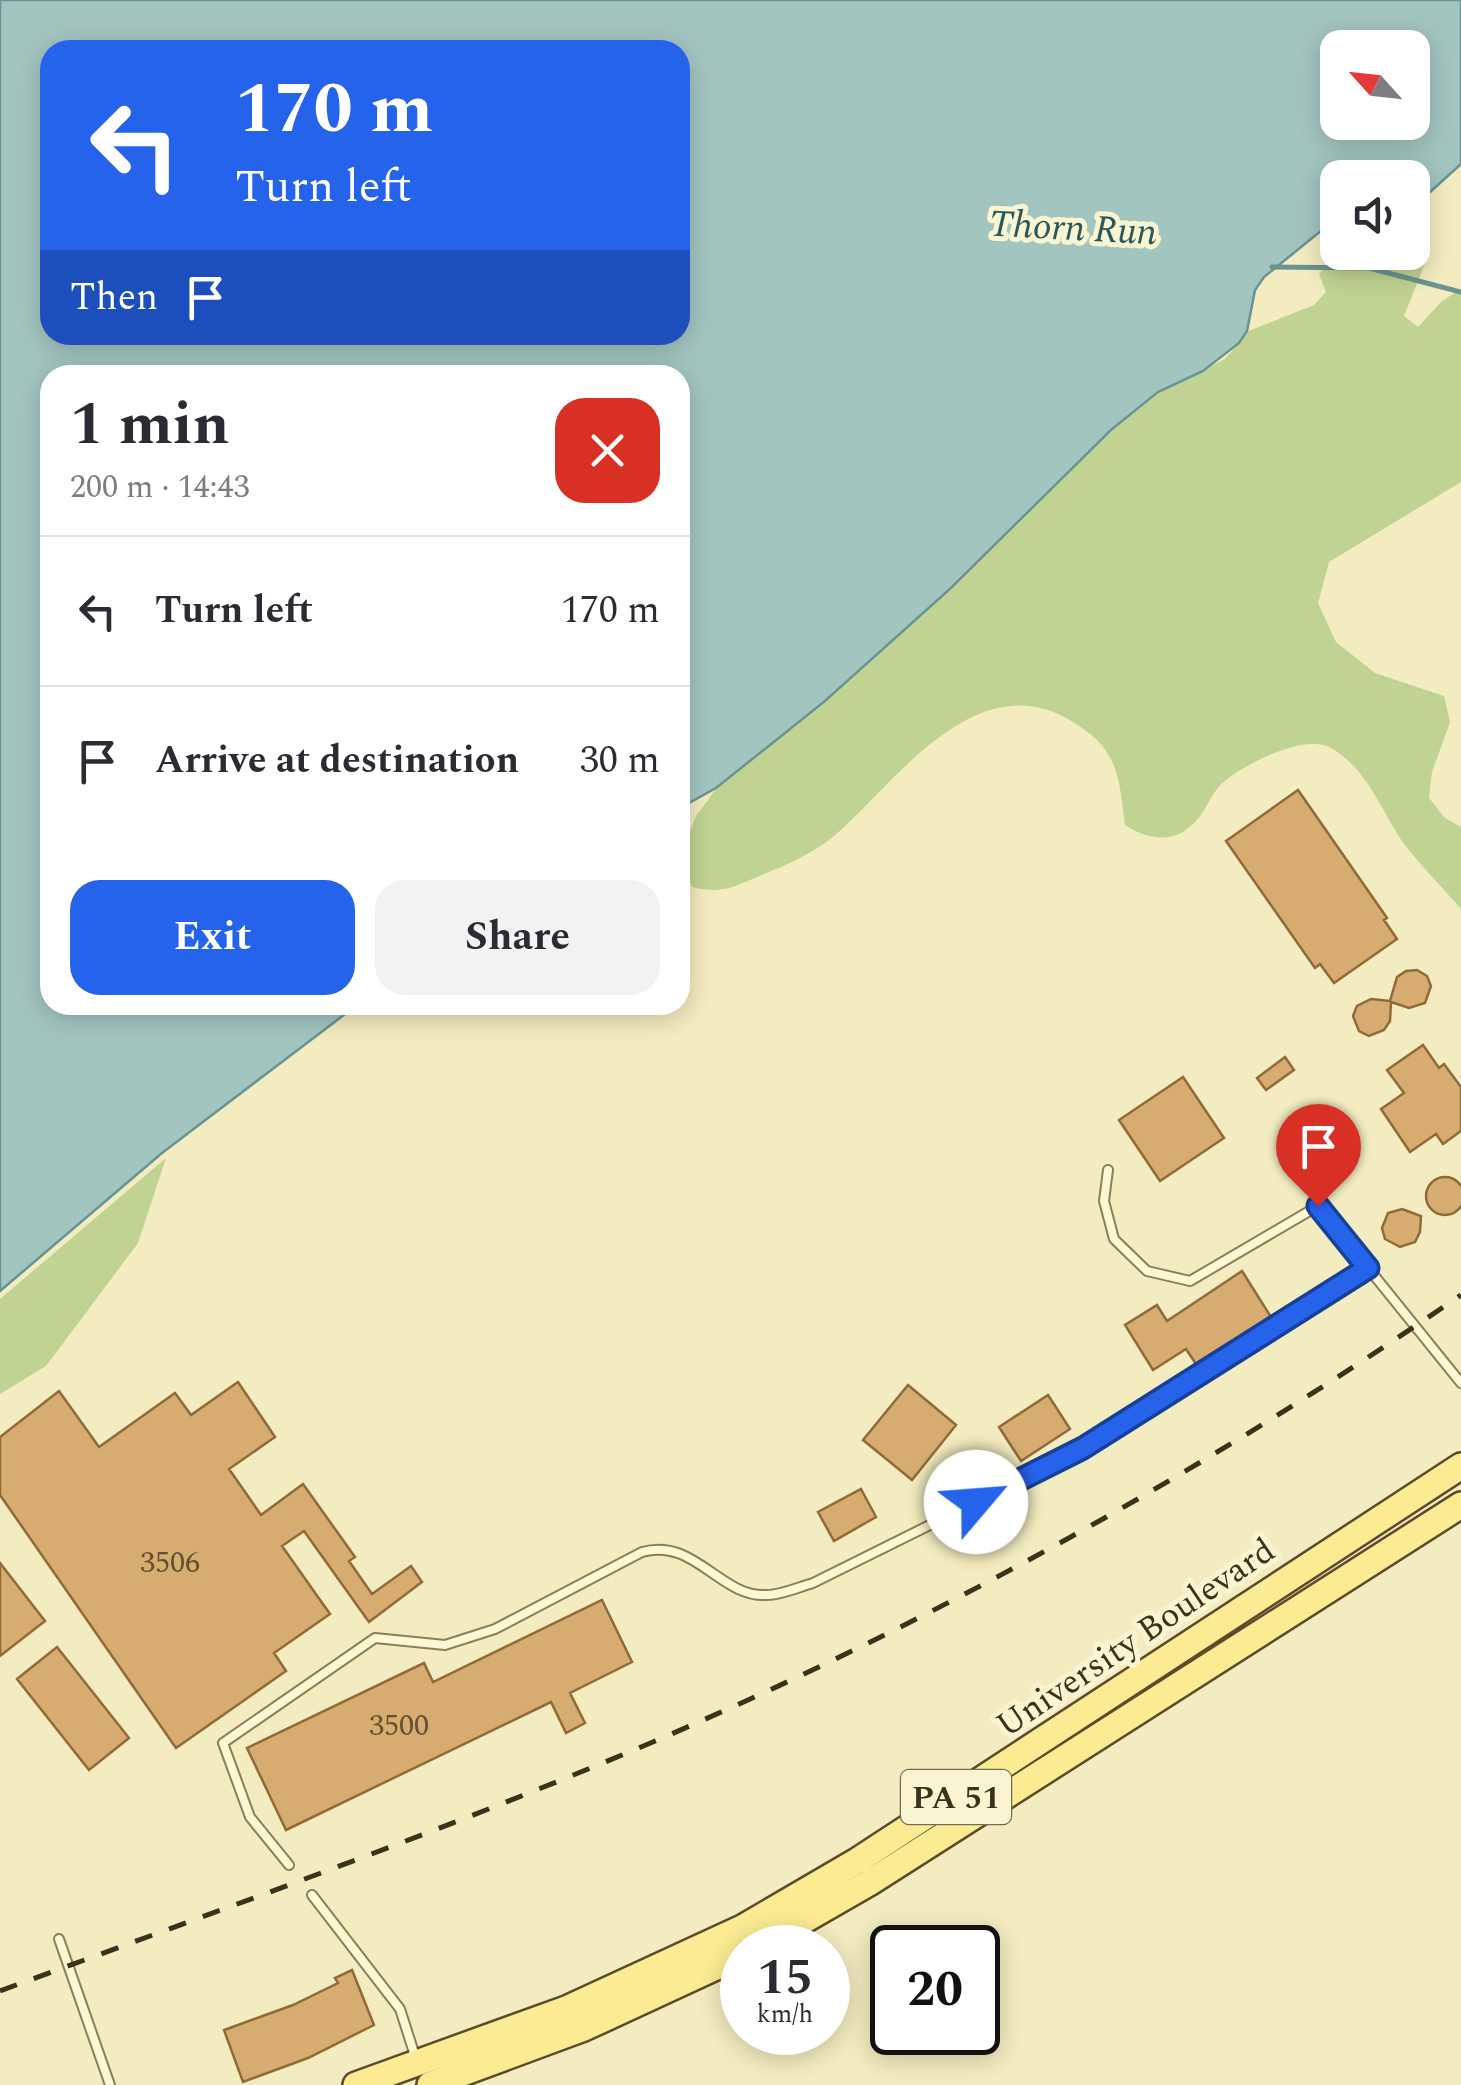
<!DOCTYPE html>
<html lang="en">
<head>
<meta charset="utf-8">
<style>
  :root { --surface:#fff; --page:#f2f2f3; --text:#2b2b33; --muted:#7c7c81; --line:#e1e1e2; --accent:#2563eb }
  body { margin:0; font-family:Spectral,serif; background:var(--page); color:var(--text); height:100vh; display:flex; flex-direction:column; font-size:38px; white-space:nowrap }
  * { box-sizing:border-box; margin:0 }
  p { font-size:32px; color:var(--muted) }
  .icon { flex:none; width:55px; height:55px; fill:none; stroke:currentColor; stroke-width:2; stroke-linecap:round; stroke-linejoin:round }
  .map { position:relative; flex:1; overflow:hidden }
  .panel { position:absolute; left:40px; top:365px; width:650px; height:650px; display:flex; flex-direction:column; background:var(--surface); border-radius:30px; box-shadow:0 5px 25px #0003 }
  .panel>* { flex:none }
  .hud { position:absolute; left:40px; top:40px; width:650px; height:305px; border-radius:30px; box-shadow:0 5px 25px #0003; background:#2563eb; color:#fff; overflow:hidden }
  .needle { width:65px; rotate:297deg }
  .fabs { position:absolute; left:1320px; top:30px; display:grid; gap:20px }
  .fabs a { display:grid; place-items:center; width:110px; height:110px; border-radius:20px; background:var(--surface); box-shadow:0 5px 25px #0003; font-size:50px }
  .speed { position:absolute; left:720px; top:1925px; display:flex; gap:20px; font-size:50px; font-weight:700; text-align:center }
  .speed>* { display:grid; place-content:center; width:130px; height:130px; border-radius:50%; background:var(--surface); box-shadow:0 5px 25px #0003; line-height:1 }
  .speed small { font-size:25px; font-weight:400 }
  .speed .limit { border:5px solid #111; border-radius:15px; background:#fff; color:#111 }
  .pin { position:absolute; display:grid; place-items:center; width:85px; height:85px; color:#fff; margin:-102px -42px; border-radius:50% 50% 50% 0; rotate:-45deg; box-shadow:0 0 10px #0007 }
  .pin .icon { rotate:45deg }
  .me { position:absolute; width:110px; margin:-55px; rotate:63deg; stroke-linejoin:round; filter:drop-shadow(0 0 8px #0008) }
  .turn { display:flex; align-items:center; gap:35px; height:210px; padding:0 30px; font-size:45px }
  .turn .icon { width:130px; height:130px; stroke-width:2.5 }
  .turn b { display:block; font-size:70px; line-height:85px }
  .then { display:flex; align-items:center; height:95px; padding:0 30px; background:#0003; gap:20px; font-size:38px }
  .round { display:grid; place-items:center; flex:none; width:105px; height:105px; border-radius:30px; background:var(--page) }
  .headline { display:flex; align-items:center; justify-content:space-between; height:170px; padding:0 30px }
  h1 { font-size:60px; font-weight:700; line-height:75px }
  .cta { display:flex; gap:20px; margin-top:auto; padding:20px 30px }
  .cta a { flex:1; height:115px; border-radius:30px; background:var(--accent); color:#fff; font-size:40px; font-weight:700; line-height:115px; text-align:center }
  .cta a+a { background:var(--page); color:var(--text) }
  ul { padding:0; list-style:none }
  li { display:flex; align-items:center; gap:30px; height:150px; padding:0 30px; border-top:2px solid var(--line) }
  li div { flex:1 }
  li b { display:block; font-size:38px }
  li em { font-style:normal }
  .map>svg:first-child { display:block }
  .green { fill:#c0d392 }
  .water { fill:#a3c5c0; stroke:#699491; stroke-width:2.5; fill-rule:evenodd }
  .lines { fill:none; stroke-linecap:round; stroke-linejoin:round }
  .stream { stroke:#699491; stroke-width:5 }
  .building { fill:#d6ac71; stroke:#916a38; stroke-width:2.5 }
  .lane-casing { stroke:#8f7d55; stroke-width:12 }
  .primary-casing { stroke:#5c4a2a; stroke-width:30 }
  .lane { stroke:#fdf7d4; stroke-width:8 }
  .primary { stroke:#fbec93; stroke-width:25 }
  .rail { stroke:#3d311c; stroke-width:5; stroke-dasharray:18 18; stroke-linecap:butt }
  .route-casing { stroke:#184099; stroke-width:25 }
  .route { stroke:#2563eb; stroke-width:18 }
  .labels { text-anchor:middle; stroke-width:10; stroke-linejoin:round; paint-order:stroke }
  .number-label { font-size:30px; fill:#635031 }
  .shield { fill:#faf5d1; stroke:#766c52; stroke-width:2.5 }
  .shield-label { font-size:32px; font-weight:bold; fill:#3d311c }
  .street-label { font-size:35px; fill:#3d311c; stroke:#faf5d1 }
  .water-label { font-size:38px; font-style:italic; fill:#29595e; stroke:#faf5d1 }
</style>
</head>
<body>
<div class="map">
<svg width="1461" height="2085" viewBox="0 0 1461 2085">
  <rect width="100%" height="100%" fill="#f3ecc0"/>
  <path class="green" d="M1381,252L1428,256L1404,316L1418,327L1442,301L1461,289V482L1329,562L1318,603L1336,642L1375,673L1444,696L1450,722L1432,772L1429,798L1445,818L1461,827V909C1443,888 1422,867 1405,845C1381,812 1369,770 1331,748C1306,733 1247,763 1226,780C1211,791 1207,811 1194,823C1173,845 1146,839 1125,825C1118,771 1118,748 1068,719C978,668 901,774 842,829C818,852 787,865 757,877C732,888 719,894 692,887L684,864L687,839L696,816L716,789L826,702L952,589L1112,431L1159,393L1225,359L1249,331L1314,305L1326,292L1319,274L1334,258Z
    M166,1158L138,1243L46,1366L0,1394V1299Z"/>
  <path class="water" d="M0,0H1461V164L1419,202L1413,200L1412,178H1338L1337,218L1264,277L1255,290L1247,331L1239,343L1203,371L1158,392L1111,430L951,588L825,701L716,788L680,808V375H50V1005H357L162,1153L0,1291ZM1338,48H1412V122H1338ZM50,50H680V335H50Z"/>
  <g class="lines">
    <path class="stream" d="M1272,267L1369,268L1461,292"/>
  </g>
  <path class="building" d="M1298,790L1387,918L1384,920L1397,939L1334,983L1320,964L1315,968L1226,841Z
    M1417,970L1427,976L1431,986L1425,1003L1409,1008L1391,1002L1390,1021L1384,1030L1369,1036L1359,1031L1353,1016L1357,1006L1371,999L1390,1001L1397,977L1406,971Z
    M1423,1045L1439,1068L1444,1064L1461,1087V1131L1443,1144L1436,1134L1410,1152L1381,1109L1404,1093L1387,1070Z
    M1285,1057L1294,1070L1266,1090L1257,1078Z
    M1183,1077L1224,1138L1160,1181L1119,1120Z
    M1333,1110L1345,1128L1325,1142L1313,1124Z
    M1426 1196a19 19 0 1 1 38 0a19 19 0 1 1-38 0Z
    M1402,1209L1421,1216L1420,1232L1415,1242L1400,1247L1385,1239L1382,1228L1388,1213Z
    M1242,1271L1271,1317L1196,1364L1186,1349L1153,1370L1125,1325L1157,1305L1167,1321Z
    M238,1382L275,1437L229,1469L261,1515L303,1484L355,1557L349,1561L372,1594L411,1566L422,1582L369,1622L304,1531L282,1546L330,1614L274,1653L286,1671L176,1748L0,1495V1437L59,1391L99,1447L175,1393L191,1415Z
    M908,1385L956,1425L912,1480L863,1440Z
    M1048,1395L1070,1429L1021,1461L999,1427Z
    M861,1489L876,1517L834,1541L818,1512Z
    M0,1563L45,1621L0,1656Z
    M602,1600L632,1662L570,1693L585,1723L566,1733L551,1702L286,1830L247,1748L424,1663L433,1682Z
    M57,1647L129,1738L89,1770L17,1679Z
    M352,1970L374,2025L308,2058L243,2082L224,2030L293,2005L338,1983L335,1978Z"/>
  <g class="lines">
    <g class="lane-casing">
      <path id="lane" d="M1108,1170L1104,1201L1114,1239L1147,1271L1190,1281L1318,1206L1461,1383
        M289,1865L250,1817L223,1743L375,1638L445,1645L495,1629L642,1552C695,1537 720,1598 767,1595C781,1595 799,1587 813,1583L1083,1449L1369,1268
        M312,1895L400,2009L416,2059
        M59,1939L110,2085"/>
    </g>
    <g class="primary-casing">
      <path id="primary" d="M756,1948L869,1883L1461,1505
        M356,2085L566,2009L744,1927L857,1861L1461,1466
        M430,2085L584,2028L742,1955"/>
    </g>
    <use href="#lane" class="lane"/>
    <use href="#primary" class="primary"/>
    <path class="rail" d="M0,1991C214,1912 430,1836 641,1747C929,1625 1203,1472 1461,1295"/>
  </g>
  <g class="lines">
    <g class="route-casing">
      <path id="route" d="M976,1502L1083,1448L1368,1268L1318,1206"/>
    </g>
    <use href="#route" class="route"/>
  </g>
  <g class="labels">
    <g class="number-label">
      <text x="170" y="1572">3506</text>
      <text x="399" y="1735">3500</text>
    </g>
    <rect class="shield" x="901" y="1770" width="110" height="54" rx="8"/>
    <g class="shield-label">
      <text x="956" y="1808">PA 51</text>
    </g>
    <g class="street-label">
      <text transform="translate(1135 1637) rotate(-34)" y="12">University Boulevard</text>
    </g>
    <g class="water-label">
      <text transform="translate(1073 227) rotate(3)" y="13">Thorn Run</text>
    </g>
  </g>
</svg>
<div class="fabs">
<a><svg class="needle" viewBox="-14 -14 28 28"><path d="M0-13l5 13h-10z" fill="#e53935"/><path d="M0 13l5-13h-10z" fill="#7c7c81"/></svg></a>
<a><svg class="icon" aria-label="sound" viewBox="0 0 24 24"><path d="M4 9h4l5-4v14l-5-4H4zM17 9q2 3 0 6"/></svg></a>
</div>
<div class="speed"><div>15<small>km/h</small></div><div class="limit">20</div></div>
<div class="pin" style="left:1318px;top:1206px;background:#d93025"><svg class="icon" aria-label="arrive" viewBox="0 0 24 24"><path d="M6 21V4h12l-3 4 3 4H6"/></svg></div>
<svg class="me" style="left:976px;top:1502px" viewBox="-20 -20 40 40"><circle r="19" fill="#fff"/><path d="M0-13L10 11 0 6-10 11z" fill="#2563eb"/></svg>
<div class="hud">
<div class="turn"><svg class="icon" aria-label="left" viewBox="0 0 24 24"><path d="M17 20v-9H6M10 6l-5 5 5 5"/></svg><div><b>170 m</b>Turn left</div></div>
<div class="then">Then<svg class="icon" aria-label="arrive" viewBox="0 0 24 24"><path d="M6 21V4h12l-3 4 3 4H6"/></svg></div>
</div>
<section class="panel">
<div class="headline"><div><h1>1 min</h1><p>200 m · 14:43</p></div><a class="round" style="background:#d93025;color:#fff"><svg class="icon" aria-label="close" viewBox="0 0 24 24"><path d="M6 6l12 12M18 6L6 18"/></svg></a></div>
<ul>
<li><svg class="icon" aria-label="left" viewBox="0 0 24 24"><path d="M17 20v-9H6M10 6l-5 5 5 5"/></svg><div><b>Turn left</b></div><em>170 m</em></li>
<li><svg class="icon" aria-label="arrive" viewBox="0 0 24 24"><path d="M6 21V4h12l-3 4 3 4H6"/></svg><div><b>Arrive at destination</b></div><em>30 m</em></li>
</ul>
<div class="cta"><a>Exit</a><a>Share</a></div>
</section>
</div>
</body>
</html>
